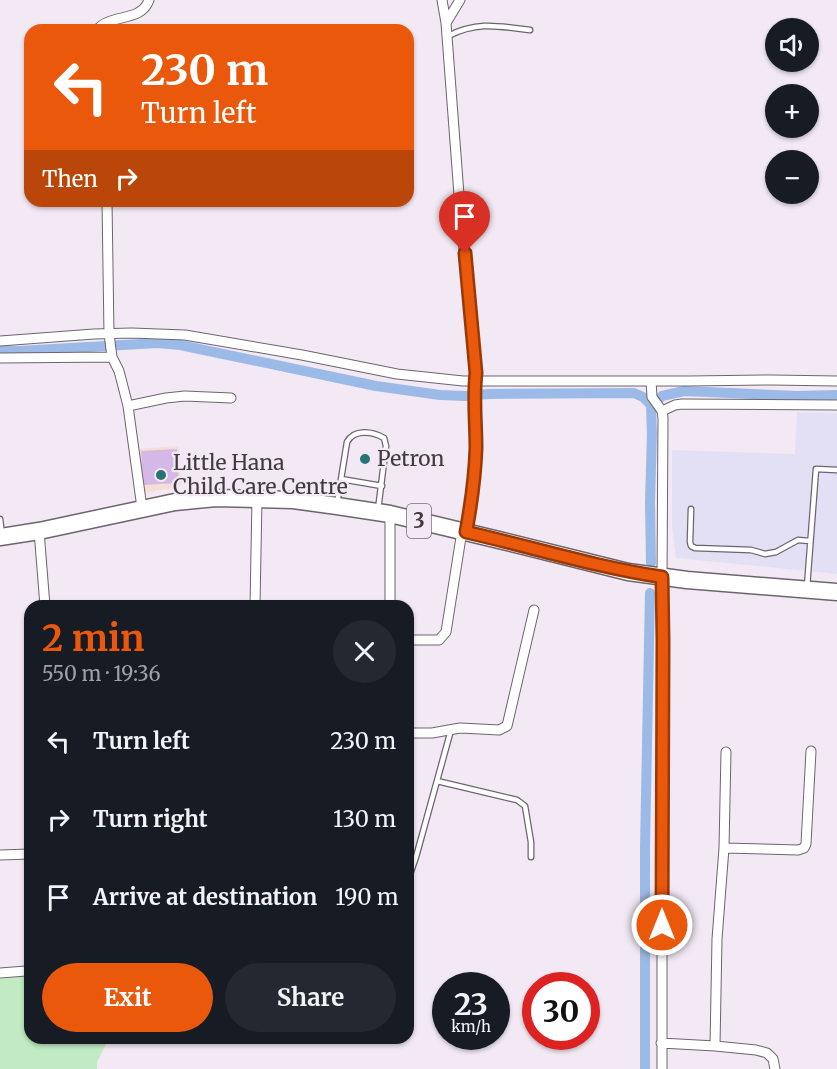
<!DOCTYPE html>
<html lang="en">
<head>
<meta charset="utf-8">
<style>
  :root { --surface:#171b24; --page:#242831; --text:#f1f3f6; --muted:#9ea1a6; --accent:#ea580c }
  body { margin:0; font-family:Merriweather,serif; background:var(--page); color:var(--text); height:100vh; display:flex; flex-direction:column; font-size:22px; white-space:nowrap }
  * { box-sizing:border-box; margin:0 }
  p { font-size:20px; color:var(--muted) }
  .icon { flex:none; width:33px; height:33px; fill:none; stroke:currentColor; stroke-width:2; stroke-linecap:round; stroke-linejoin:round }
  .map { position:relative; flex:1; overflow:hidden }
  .drawer { position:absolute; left:24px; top:600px; width:390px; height:444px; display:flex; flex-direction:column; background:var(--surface); border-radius:18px; box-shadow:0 2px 4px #0004 }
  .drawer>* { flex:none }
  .top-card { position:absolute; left:24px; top:24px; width:390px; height:183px; border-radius:18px; box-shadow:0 2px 4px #0004; background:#ea580c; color:#fff; overflow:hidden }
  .controls { position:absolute; left:765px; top:18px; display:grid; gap:12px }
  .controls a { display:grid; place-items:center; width:54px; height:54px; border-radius:50%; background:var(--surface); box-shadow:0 2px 4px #0004; font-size:30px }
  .speed { position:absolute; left:432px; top:972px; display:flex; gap:12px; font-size:30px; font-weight:700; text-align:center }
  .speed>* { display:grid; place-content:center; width:78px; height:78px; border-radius:50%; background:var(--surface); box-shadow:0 2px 4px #0004; line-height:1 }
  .speed small { font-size:15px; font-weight:400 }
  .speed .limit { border:9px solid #d22; background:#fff; color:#111 }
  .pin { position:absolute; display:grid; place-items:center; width:51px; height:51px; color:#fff; margin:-62px -26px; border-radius:50% 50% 50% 0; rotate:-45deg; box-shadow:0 0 6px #0007 }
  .pin .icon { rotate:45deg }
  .me { position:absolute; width:66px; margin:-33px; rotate:0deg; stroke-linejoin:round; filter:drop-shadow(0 0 4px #0008) }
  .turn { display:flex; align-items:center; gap:21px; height:126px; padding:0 18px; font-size:27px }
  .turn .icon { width:78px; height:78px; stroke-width:2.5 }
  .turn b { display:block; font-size:42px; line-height:51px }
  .then { display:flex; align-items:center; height:57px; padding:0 18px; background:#0003; gap:12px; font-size:22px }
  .round { display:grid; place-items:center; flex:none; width:63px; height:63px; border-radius:32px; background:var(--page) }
  .overview { display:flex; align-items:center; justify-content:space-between; height:102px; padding:0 18px }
  h1 { font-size:36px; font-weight:700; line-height:45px; color:var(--accent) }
  .primary-button { display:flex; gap:12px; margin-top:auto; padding:12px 18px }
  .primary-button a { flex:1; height:69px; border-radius:36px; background:var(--accent); color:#fff; font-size:24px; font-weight:700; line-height:69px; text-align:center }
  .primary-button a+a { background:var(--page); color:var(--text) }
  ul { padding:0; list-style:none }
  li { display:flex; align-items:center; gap:18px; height:78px; padding:0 18px }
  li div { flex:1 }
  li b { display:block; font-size:22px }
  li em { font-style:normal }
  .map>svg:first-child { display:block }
  .commercial { fill:#f5ded3 }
  .education { fill:#e3e0f6 }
  .green { fill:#c1ebc3 }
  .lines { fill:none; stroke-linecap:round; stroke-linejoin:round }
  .canal { stroke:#9cbae7; stroke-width:10 }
  .building { fill:#d6b8e8 }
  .lane-casing { stroke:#6d656e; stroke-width:7 }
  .street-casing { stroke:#6d656e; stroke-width:11 }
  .highway-casing { stroke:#6d656e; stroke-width:19 }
  .lane { stroke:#fff; stroke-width:4.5 }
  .street { stroke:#fff; stroke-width:9 }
  .highway { stroke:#fff; stroke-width:16 }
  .route-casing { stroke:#983908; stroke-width:15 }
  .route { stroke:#ea580c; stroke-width:10 }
  .poi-dot { fill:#287376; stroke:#f2e9f4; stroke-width:2 }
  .labels { text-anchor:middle; stroke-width:4.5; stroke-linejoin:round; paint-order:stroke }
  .shield { fill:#f2e9f4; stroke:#756f75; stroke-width:1.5 }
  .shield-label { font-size:20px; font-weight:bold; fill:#3f3b3f }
  .poi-label { font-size:21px; fill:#3f3b3f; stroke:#f2e9f4; text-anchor:start }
</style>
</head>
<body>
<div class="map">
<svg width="837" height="1069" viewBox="0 0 837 1069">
  <rect width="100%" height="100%" fill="#f2e9f4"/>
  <path class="commercial" d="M179,446L181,486L143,493L138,449Z"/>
  <path class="education" d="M797,412L837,413V574L676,558L672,526V450L795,454Z"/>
  <path class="green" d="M30,976V1038H109L97,1062V1069H0V979Z"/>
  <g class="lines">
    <path class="canal" d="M0,351H19L157,343L180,345L376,386L440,395L465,396L489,394L634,393L643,397L651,405L652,437
      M657,401L662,396L684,391L797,396L837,395
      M651,563L650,502L652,432
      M645,1069V846L650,593"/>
  </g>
  <path class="building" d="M177,449L179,483L143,485L141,451Z"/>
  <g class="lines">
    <g class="lane-casing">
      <path id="lane" d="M448,36C478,21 498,26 530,30
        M341,479L382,486
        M337,504L347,442C354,429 372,431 384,438L386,446L378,510
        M691,509L690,542L691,546L695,548L751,550L765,554L776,552L798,540L810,541
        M0,519L2,535
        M807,587L816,469L837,470
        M437,781L517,800L525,806L531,842V857
        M408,880L416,857L451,730"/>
    </g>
    <g class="street-casing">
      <path id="street" d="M442,0L446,23L460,208L476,373C473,398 476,423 476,448C476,476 471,505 466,532
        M446,23L460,0
        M97,30C110,13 141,23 149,0
        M107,201L109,334L112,357L119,371L128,406L142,508
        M0,341L94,334L132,333L185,335L302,355L397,374L463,381H690L772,380L837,381
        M0,358L112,357
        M651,381L652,397L662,411L663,418L662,577V1069
        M128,406L166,398L185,396L231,398
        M662,411L675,405L682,404L837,405
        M39,531L45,606
        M255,606L257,498
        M390,606V514
        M408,640H439L446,632L462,531
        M408,733H432L460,728L499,730L507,726L534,610
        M724,848L798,850L804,848L806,844L811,751
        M0,855L30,854
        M0,973L26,971L30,968
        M661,1043L715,1046L756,1050L767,1053L773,1059L775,1069
        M715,1046L717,939L724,848L726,752"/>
    </g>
    <g class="highway-casing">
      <path id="highway" d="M0,537L39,531L175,502L216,498L293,500L337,506L390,514L503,541L628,572L687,580L837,592"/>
    </g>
    <use href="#lane" class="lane"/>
    <use href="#street" class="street"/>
    <use href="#highway" class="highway"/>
  </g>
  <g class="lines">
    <g class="route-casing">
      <path id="route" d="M465,253L476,373C473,398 476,423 476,448C475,476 471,505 466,532C532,547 595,567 662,577L663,641L662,925"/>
    </g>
    <use href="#route" class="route"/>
  </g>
  <g class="poi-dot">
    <circle cx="365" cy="459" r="6"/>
    <circle cx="161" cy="475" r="6"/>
  </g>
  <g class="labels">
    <rect class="shield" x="407" y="504" width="24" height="34" rx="4.5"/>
    <g class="shield-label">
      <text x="419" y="528">3</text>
    </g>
    <g class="poi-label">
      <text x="377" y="466">Petron</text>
      <text x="173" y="470">Little Hana<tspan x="173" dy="24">Child Care Centre</tspan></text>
    </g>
  </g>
</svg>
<div class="controls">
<a><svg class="icon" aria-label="sound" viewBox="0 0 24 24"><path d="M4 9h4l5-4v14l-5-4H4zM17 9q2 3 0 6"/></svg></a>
<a>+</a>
<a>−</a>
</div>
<div class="speed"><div>23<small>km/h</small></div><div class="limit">30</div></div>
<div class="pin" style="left:465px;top:253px;background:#d93025"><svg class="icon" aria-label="arrive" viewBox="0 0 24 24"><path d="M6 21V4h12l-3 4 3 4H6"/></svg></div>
<svg class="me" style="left:662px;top:925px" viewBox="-20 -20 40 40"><circle r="17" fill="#ea580c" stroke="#fff" stroke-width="3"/><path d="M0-11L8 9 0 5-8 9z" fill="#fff"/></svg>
<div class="top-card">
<div class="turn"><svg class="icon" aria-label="left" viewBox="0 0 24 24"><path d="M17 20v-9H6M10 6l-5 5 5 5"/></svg><div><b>230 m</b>Turn left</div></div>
<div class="then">Then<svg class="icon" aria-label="right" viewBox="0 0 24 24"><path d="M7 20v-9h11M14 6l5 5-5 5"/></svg></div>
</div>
<section class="drawer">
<div class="overview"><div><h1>2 min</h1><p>550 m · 19:36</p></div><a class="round"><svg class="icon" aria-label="close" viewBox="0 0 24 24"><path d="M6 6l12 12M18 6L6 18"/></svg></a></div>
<ul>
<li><svg class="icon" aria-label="left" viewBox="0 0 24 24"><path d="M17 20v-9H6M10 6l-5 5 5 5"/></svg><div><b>Turn left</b></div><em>230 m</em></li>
<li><svg class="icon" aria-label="right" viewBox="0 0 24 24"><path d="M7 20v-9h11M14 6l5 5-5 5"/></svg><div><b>Turn right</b></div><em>130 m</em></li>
<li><svg class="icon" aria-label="arrive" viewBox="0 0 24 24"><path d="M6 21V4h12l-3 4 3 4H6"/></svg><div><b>Arrive at destination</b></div><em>190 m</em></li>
</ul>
<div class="primary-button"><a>Exit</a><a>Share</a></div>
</section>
</div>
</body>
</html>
